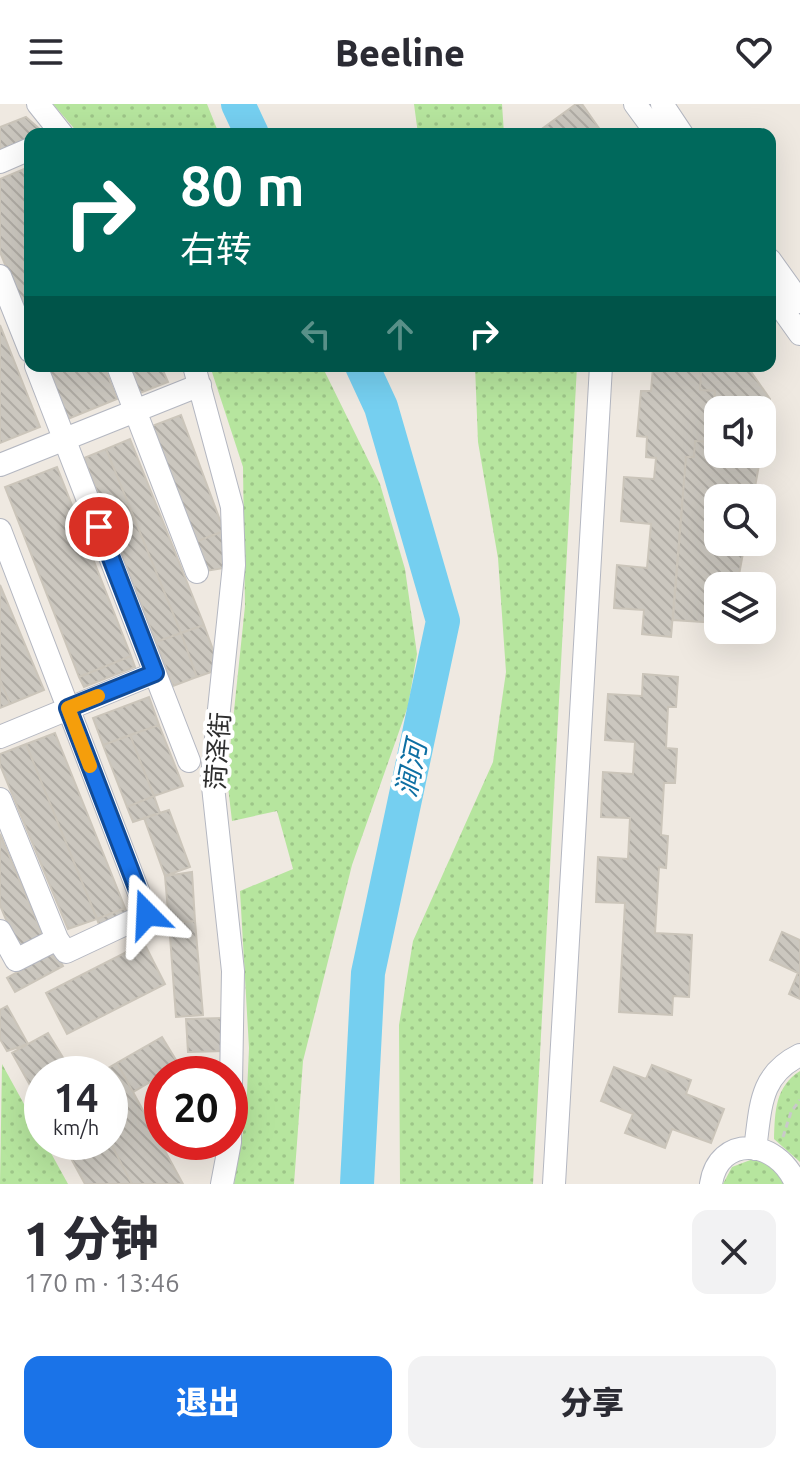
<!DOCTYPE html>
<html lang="zh">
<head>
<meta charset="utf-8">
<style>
  :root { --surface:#fff; --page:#f2f2f3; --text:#2b2b33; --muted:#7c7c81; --accent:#1a73e8 }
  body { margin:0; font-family:Ubuntu,"Noto Sans SC",sans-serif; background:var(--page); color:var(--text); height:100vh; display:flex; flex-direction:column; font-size:30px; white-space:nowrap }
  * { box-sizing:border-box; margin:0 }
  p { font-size:26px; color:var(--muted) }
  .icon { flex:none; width:44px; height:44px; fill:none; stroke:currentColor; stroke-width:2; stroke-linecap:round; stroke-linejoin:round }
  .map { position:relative; height:1080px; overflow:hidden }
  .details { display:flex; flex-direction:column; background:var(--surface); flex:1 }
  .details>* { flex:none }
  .guide { position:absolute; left:24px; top:24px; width:752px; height:244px; border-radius:16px; box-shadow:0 8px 32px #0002; background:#00695c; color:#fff; overflow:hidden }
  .controls { position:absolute; left:704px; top:292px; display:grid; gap:16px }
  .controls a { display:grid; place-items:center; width:72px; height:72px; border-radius:16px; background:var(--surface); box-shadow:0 8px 32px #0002; font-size:40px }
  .speed { position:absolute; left:24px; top:952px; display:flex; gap:16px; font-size:40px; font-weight:700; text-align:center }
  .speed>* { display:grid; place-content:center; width:104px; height:104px; border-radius:50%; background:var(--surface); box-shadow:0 8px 32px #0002; line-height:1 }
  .speed small { font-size:20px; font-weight:400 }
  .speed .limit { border:12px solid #d22; background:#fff; color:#111 }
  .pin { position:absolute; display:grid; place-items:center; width:68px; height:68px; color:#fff; margin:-34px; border:4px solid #fff; border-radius:50%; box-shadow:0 2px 8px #0007 }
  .me { position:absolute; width:88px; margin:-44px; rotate:339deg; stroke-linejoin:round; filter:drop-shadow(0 0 6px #0008) }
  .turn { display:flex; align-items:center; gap:28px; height:168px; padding:0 24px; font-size:36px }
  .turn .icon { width:104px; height:104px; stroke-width:2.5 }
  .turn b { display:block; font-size:56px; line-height:68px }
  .lanes { display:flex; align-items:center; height:76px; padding:0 24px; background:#0003; justify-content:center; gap:40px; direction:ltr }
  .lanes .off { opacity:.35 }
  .round { display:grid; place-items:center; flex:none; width:84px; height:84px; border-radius:16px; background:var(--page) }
  .head { display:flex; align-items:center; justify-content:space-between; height:136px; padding:0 24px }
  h1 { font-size:48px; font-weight:800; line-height:60px }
  .button { display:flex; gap:16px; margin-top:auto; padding:16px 24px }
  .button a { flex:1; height:92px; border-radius:16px; background:var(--accent); color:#fff; font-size:32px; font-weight:800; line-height:92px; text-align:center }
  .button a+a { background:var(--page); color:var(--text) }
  header { display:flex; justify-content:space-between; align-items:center; height:104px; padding:0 24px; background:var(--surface); font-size:36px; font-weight:800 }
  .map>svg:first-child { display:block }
  .grass { fill:url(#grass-dots) }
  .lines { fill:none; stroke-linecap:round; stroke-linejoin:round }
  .river { stroke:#75cff0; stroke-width:34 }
  .building { fill:url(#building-back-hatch); stroke:#cbc5ba; stroke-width:2 }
  .minor-casing { stroke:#b4b7c1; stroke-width:24 }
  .path { stroke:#c9c9c9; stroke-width:3; stroke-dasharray:6 4; stroke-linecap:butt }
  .minor { stroke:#fff; stroke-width:22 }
  .route-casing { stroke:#114b97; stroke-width:20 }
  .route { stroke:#1a73e8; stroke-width:14 }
  .slow { stroke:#f59e0b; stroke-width:14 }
  .labels { text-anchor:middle; stroke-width:8; stroke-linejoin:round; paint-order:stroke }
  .street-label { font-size:26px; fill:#2e2e2e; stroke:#fff }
  .water-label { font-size:28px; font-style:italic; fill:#0d6fa3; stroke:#fff }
</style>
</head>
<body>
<header><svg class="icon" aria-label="menu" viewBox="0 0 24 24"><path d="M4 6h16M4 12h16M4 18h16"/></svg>Beeline<svg class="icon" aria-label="heart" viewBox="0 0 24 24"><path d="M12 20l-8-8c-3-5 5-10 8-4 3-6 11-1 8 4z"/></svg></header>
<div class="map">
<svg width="800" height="1080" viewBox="0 0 800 1080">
  <defs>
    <pattern id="grass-dots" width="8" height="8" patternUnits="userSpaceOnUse" patternTransform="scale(2)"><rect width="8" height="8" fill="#b6e59e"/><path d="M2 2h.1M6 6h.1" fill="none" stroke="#9dc588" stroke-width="1.8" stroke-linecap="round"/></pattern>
    <pattern id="building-back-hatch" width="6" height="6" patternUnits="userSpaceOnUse" patternTransform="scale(2)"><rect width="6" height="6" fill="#cbc7bf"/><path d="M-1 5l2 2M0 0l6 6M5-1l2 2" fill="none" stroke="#afaba4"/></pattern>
  </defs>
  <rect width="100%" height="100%" fill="#efe9e1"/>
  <path class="grass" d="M53,0H207L219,30H79Z
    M414,0H502L504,30H418Z
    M210,262H322L380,380L405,465L417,550L408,602L352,761L303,957L294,1080H234L246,1011L249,944L240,787L293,765L277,707L232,717L227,674L245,502L243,363Z
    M475,262H577L533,1080H400L399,921L413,837L493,658L506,568L498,454L478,338Z
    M2,960L68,1080H0Z
    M800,967V1058L774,1035C775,1007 775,983 800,967Z
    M753,1055L774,1062L785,1080H723L732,1063Z"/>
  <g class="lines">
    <path class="river" d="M238,0L252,30
      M357,1080L368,869L443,517L381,303L362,262"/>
  </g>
  <path class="building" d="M576,0H582L603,30H541L539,27Z
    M26,13L44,29L30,30V34L0,46V23Z
    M24,65L30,79V222L0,148V75Z
    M0,221L40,323L0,339Z
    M46,262H104L117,295L68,315Z
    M129,262H161L168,278L140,289Z
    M653,262H747L770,295L762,342V306H718V350H761L753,394H718V438H745L737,482H718V519L673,516L686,353H694L695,337L711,338L715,287L700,286L701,268Z
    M653,263L701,268L700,286L715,287L711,338L695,337L694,353H686L671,533L642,530L644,506L614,504L617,461L647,464L651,420L621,417L624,373L654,375L656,354L646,353L647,333L637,332L641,287H651Z
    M181,311L224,427L195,438L152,322Z
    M130,335L204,521L181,529L106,345Z
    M106,345L181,529L156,538L84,354Z
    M57,363L131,552L79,573L5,383Z
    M224,427V464L206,467L195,438Z
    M0,481L44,586L10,600L0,575Z
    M204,521L220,565L197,573L181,529Z
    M181,529L197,573L173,582L156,538Z
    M131,552L135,563L84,583L79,573Z
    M643,570L678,573L676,603H668L666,644L677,645L675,679H664L661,731L668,732L666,764L659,763L655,829L692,831L689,893L673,892L672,911L619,908L625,799L596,798L598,753L628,755L630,714L601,713L603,668L633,670L635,638L605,636L608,590L642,592Z
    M0,575L10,600L0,604Z
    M149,593L159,621L103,641L93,614Z
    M159,621L183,682L154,692L130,631Z
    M55,629L125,804L97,815L26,640Z
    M130,631L154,692L127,703L103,641Z
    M26,640L97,815L68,825L0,661V650Z
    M154,692L160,709L133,718L127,703Z
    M169,706L190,763L165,772L144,714Z
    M0,730L44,834L18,845L0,801Z
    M192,768L195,817L169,819L165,772Z
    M125,804L129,815L101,826L97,815Z
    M195,817L203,911L176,913L169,819Z
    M782,828L800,836V895L789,890L798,869L770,856Z
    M144,839L165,880L67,930L46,889Z
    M55,847L63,862L15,888L7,874Z
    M7,902L28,940L7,947L0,935V906Z
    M223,914L224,947L188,948L186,915Z
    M48,929L73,970H42V1003L12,949Z
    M162,933L179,961L133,988L117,959Z
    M117,959L133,988L183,1080H132L110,1038V970H98Z
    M652,961L691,976L686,990L724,1005L711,1039L672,1025L665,1044L625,1029L633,1010L601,997L614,963L646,975Z
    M62,1038H110L132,1080H85Z"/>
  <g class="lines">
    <g class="minor-casing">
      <path id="minor" d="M38,0L62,30
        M635,0L657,30
        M662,0L682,30
        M0,58L30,45
        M770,156L800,198
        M0,172L30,247
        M770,188L800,230
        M36,262L189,657
        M118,262L197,468
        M194,262L232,403L234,461L212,673L233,867L230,1036
        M0,361L200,281
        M0,426L147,810L66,848L57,835L0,695
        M0,633L155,569
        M0,827L16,856L57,835
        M755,1045C761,1003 759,971 800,951
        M222,1080L230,1038
        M554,1080L601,262
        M711,1080C718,1031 777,1033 796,1080"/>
    </g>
    <path class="path" d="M783,1033L791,1008L800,996"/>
    <use href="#minor" class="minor"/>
  </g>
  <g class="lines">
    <g class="route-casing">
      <path id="route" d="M99,423L155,569L68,604L147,810"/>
    </g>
    <use href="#route" class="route"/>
    <path class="slow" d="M90,662L68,604L98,592"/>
  </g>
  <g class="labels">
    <g class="street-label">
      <text transform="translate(218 647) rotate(-86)" y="9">菏泽街</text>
    </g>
    <g class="water-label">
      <text transform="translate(411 665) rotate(-78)" y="10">涧河</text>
    </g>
  </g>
</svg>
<div class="controls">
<a><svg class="icon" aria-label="sound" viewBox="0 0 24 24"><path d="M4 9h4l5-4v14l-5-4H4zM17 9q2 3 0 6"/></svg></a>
<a><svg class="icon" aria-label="search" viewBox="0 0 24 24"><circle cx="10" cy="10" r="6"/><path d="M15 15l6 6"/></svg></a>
<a><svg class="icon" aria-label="layers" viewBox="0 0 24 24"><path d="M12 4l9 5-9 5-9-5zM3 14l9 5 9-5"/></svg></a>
</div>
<div class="speed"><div>14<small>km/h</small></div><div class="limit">20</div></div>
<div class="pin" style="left:99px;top:423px;background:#d93025"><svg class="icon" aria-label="arrive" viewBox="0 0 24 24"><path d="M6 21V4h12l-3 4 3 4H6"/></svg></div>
<svg class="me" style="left:147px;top:810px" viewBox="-20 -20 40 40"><path d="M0-17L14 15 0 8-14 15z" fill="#1a73e8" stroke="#fff" stroke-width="4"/></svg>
<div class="guide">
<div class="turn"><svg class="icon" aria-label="right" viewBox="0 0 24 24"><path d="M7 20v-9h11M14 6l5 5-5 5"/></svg><div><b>80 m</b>右转</div></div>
<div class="lanes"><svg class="icon off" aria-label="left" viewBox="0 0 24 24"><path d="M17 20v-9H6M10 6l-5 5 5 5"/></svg><svg class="icon off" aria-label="ahead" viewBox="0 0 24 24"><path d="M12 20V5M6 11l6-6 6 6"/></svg><svg class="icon" aria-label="right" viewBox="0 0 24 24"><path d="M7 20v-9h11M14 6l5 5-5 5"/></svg></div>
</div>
</div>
<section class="details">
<div class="head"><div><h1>1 分钟</h1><p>170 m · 13:46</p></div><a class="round"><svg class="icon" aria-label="close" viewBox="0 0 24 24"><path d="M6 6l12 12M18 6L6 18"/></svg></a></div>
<div class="button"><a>退出</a><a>分享</a></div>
</section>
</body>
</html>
